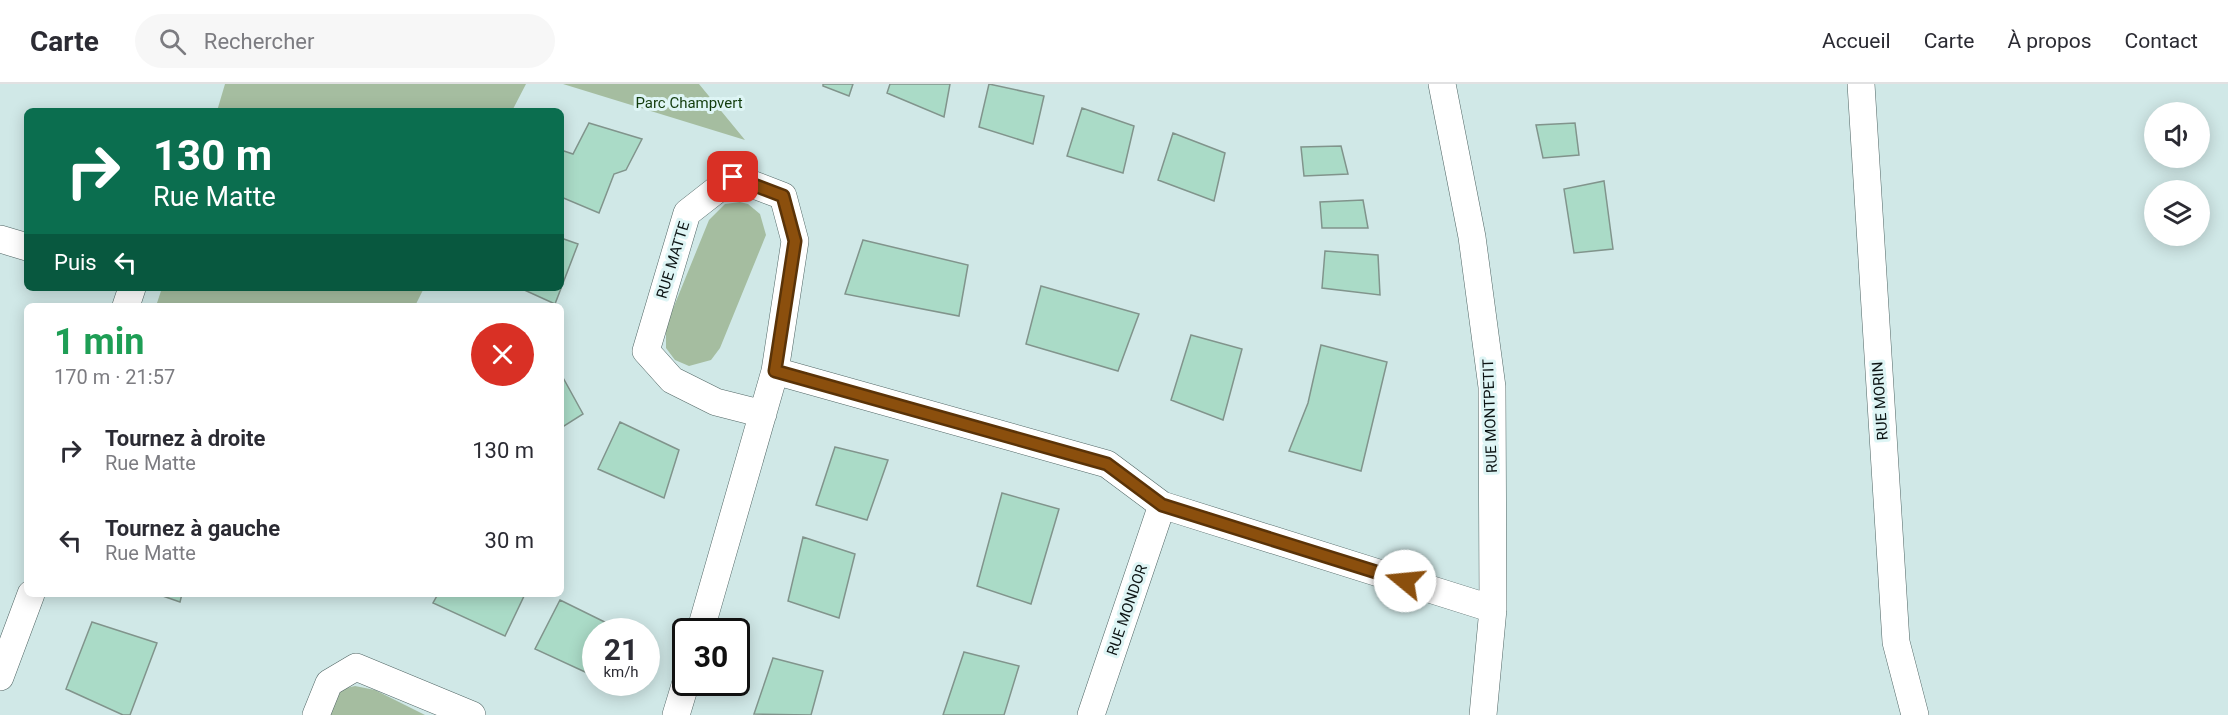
<!DOCTYPE html>
<html lang="fr">
<head>
<meta charset="utf-8">
<style>
  :root { --surface:#fff; --page:#f7f7f7; --text:#2b2b33; --muted:#7c7c81; --line:#e1e1e2 }
  body { margin:0; font-family:Roboto,sans-serif; background:var(--page); color:var(--text); height:100vh; display:flex; flex-direction:column; font-size:22px; white-space:nowrap }
  * { box-sizing:border-box; margin:0 }
  p { font-size:20px; color:var(--muted) }
  .icon { flex:none; width:33px; height:33px; fill:none; stroke:currentColor; stroke-width:2; stroke-linecap:round; stroke-linejoin:round }
  .map { position:relative; flex:1; overflow:hidden }
  .side { position:absolute; left:24px; top:219px; width:540px; height:294px; display:flex; flex-direction:column; background:var(--surface); border-radius:9px; box-shadow:0 3px 15px #0003 }
  .side>* { flex:none }
  .hud { position:absolute; left:24px; top:24px; width:540px; height:183px; border-radius:9px; box-shadow:0 3px 15px #0003; background:#0b6e4f; color:#fff; overflow:hidden }
  .fabs { position:absolute; left:2144px; top:18px; display:grid; gap:12px }
  .fabs a { display:grid; place-items:center; width:66px; height:66px; border-radius:50%; background:var(--surface); box-shadow:0 3px 15px #0003; font-size:30px }
  .speed { position:absolute; left:582px; top:534px; display:flex; gap:12px; font-size:30px; font-weight:700; text-align:center }
  .speed>* { display:grid; place-content:center; width:78px; height:78px; border-radius:50%; background:var(--surface); box-shadow:0 3px 15px #0003; line-height:1 }
  .speed small { font-size:15px; font-weight:400 }
  .speed .limit { border:3px solid #111; border-radius:9px; background:#fff; color:#111 }
  .pin { position:absolute; display:grid; place-items:center; width:51px; height:51px; color:#fff; margin:-26px; border-radius:12px; box-shadow:0 3px 9px #0006 }
  .me { position:absolute; width:66px; margin:-33px; rotate:287deg; stroke-linejoin:round; filter:drop-shadow(0 0 4px #0008) }
  .turn { display:flex; align-items:center; gap:21px; height:126px; padding:0 30px; font-size:27px }
  .turn .icon { width:78px; height:78px; stroke-width:2.5 }
  .turn b { display:block; font-size:42px; line-height:51px }
  .then { display:flex; align-items:center; height:57px; padding:0 30px; background:#0003; gap:12px; font-size:22px }
  .round { display:grid; place-items:center; flex:none; width:63px; height:63px; border-radius:32px; background:var(--page) }
  .headline { display:flex; align-items:center; justify-content:space-between; height:102px; padding:0 30px }
  h1 { font-size:36px; font-weight:700; line-height:45px; color:#1e9e55 }
  ul { padding:0; list-style:none }
  li { display:flex; align-items:center; gap:18px; height:90px; padding:0 30px }
  li div { flex:1 }
  li b { display:block; font-size:22px }
  li em { font-style:normal }
  header { display:flex; align-items:center; gap:36px; box-sizing:border-box; height:84px; padding:0 30px; background:var(--surface); border-bottom:2px solid var(--line) }
  header strong { font-size:28px }
  nav { display:flex; gap:33px; margin-inline-start:auto; font-size:21px }
  .search { width:420px; height:54px; background:var(--page); display:flex; align-items:center; gap:15px; box-sizing:border-box; padding:0 21px; border-radius:33px; color:var(--muted); font-size:22px }
  .map>svg:first-child { display:block }
  .green { fill:#a5bda0 }
  .building { fill:#aadbc7; stroke:#81948c; stroke-width:1.5 }
  .lines { fill:none; stroke-linecap:round; stroke-linejoin:round }
  .street-casing { stroke:#516665; stroke-width:28 }
  .street { stroke:#fff; stroke-width:27 }
  .route-casing { stroke:#5a3308; stroke-width:15 }
  .route { stroke:#8b4f0d; stroke-width:10 }
  .labels { text-anchor:middle; stroke-width:6; stroke-linejoin:round; paint-order:stroke }
  .park-label { font-size:15px; fill:#123c0c; stroke:#def5f5 }
  .street-label { font-size:15px; fill:#0c1414; stroke:#def5f5 }
</style>
</head>
<body>
<header>
<strong>Carte</strong>
<div class="search"><svg class="icon" aria-label="search" viewBox="0 0 24 24"><circle cx="10" cy="10" r="6"/><path d="M15 15l6 6"/></svg>Rechercher</div>
<nav><a>Accueil</a><a>Carte</a><a>À propos</a><a>Contact</a></nav>
</header>
<div class="map">
<svg width="2228" height="631" viewBox="0 0 2228 631">
  <rect width="100%" height="100%" fill="#d0e8e7"/>
  <path class="green" d="M225,0H526L512,27H217Z
    M563,0H699L745,56Z
    M740,118L748,120L760,130L766,151L720,264L711,276L689,282L675,276L666,264V242L709,136L725,120Z
    M162,204H424L415,222H156Z
    M355,602L375,606L425,631H320C328,615 337,605 355,602Z"/>
  <path class="building" d="M823,0H853L849,12L823,2Z
    M890,0H950L944,33L887,9Z
    M989,0L1044,12L1033,60L979,43Z
    M1082,24L1134,42L1123,89L1067,72Z
    M589,39L642,55L626,86L614,90L599,129L561,113V66L573,70Z
    M1575,39L1579,71L1543,74L1536,41Z
    M1173,49L1225,69L1214,117L1158,96Z
    M1341,62L1348,90L1304,92L1301,63Z
    M1604,97L1613,165L1574,169L1564,105Z
    M1363,116L1368,144H1322L1320,118Z
    M561,154L578,160L555,220L520,204H561Z
    M863,156L968,181L959,232L845,210Z
    M1325,167L1378,171L1380,211L1322,204Z
    M1041,202L1139,230L1118,287L1026,260Z
    M1191,251L1242,265L1223,336L1171,316Z
    M1321,261L1387,278L1361,387L1289,367L1308,319Z
    M561,290L583,330L561,344Z
    M620,338L679,366L664,414L598,385Z
    M835,363L888,376L867,436L816,421Z
    M1002,409L1059,425L1031,520L977,502Z
    M803,453L855,470L839,534L788,517Z
    M157,510H182L180,518Z
    M438,510H525L505,552L433,519Z
    M560,516L625,548H596V593L535,565Z
    M92,538L157,559L130,631H123L66,605Z
    M964,568L1019,582L1004,631H943Z
    M773,574L823,587L811,631L754,630Z"/>
  <g class="lines">
    <g class="street-casing">
      <path id="street" d="M1442,0L1472,153L1492,303L1493,525L1483,631
        M1861,0L1896,558L1915,631
        M0,155L27,163
        M126,222L132,204
        M775,287L1107,380L1162,421L1493,525
        M700,548L775,287L795,157L783,112L733,93L687,129L646,267L672,296L716,318L763,330
        M0,593L31,510
        M316,631L329,599L356,583L472,631
        M676,631L686,598
        M1091,631L1162,421"/>
    </g>
    <use href="#street" class="street"/>
  </g>
  <g class="lines">
    <g class="route-casing">
      <path id="route" d="M733,93L783,112L795,157L775,287L1107,380L1162,421L1405,497"/>
    </g>
    <use href="#route" class="route"/>
  </g>
  <g class="labels">
    <g class="park-label">
      <text x="689" y="24">Parc Champvert</text>
    </g>
    <g class="street-label">
      <text transform="translate(673 176) rotate(-73)" y="5">RUE MATTE</text>
      <text transform="translate(1880 317) rotate(-94)" y="5">RUE MORIN</text>
      <text transform="translate(1490 332) rotate(-92)" y="5">RUE MONTPETIT</text>
      <text transform="translate(1127 526) rotate(-71)" y="5">RUE MONDOR</text>
    </g>
  </g>
</svg>
<div class="fabs">
<a><svg class="icon" aria-label="sound" viewBox="0 0 24 24"><path d="M4 9h4l5-4v14l-5-4H4zM17 9q2 3 0 6"/></svg></a>
<a><svg class="icon" aria-label="layers" viewBox="0 0 24 24"><path d="M12 4l9 5-9 5-9-5zM3 14l9 5 9-5"/></svg></a>
</div>
<div class="speed"><div>21<small>km/h</small></div><div class="limit">30</div></div>
<div class="pin" style="left:733px;top:93px;background:#d93025"><svg class="icon" aria-label="arrive" viewBox="0 0 24 24"><path d="M6 21V4h12l-3 4 3 4H6"/></svg></div>
<svg class="me" style="left:1405px;top:497px" viewBox="-20 -20 40 40"><circle r="19" fill="#fff"/><path d="M0-13L10 11 0 6-10 11z" fill="#8b4f0d"/></svg>
<div class="hud">
<div class="turn"><svg class="icon" aria-label="right" viewBox="0 0 24 24"><path d="M7 20v-9h11M14 6l5 5-5 5"/></svg><div><b>130 m</b>Rue Matte</div></div>
<div class="then">Puis<svg class="icon" aria-label="left" viewBox="0 0 24 24"><path d="M17 20v-9H6M10 6l-5 5 5 5"/></svg></div>
</div>
<section class="side">
<div class="headline"><div><h1>1 min</h1><p>170 m · 21:57</p></div><a class="round" style="background:#d93025;color:#fff"><svg class="icon" aria-label="close" viewBox="0 0 24 24"><path d="M6 6l12 12M18 6L6 18"/></svg></a></div>
<ul>
<li><svg class="icon" aria-label="right" viewBox="0 0 24 24"><path d="M7 20v-9h11M14 6l5 5-5 5"/></svg><div><b>Tournez à droite</b><p>Rue Matte</p></div><em>130 m</em></li>
<li><svg class="icon" aria-label="left" viewBox="0 0 24 24"><path d="M17 20v-9H6M10 6l-5 5 5 5"/></svg><div><b>Tournez à gauche</b><p>Rue Matte</p></div><em>30 m</em></li>
</ul>
</section>
</div>
</body>
</html>
